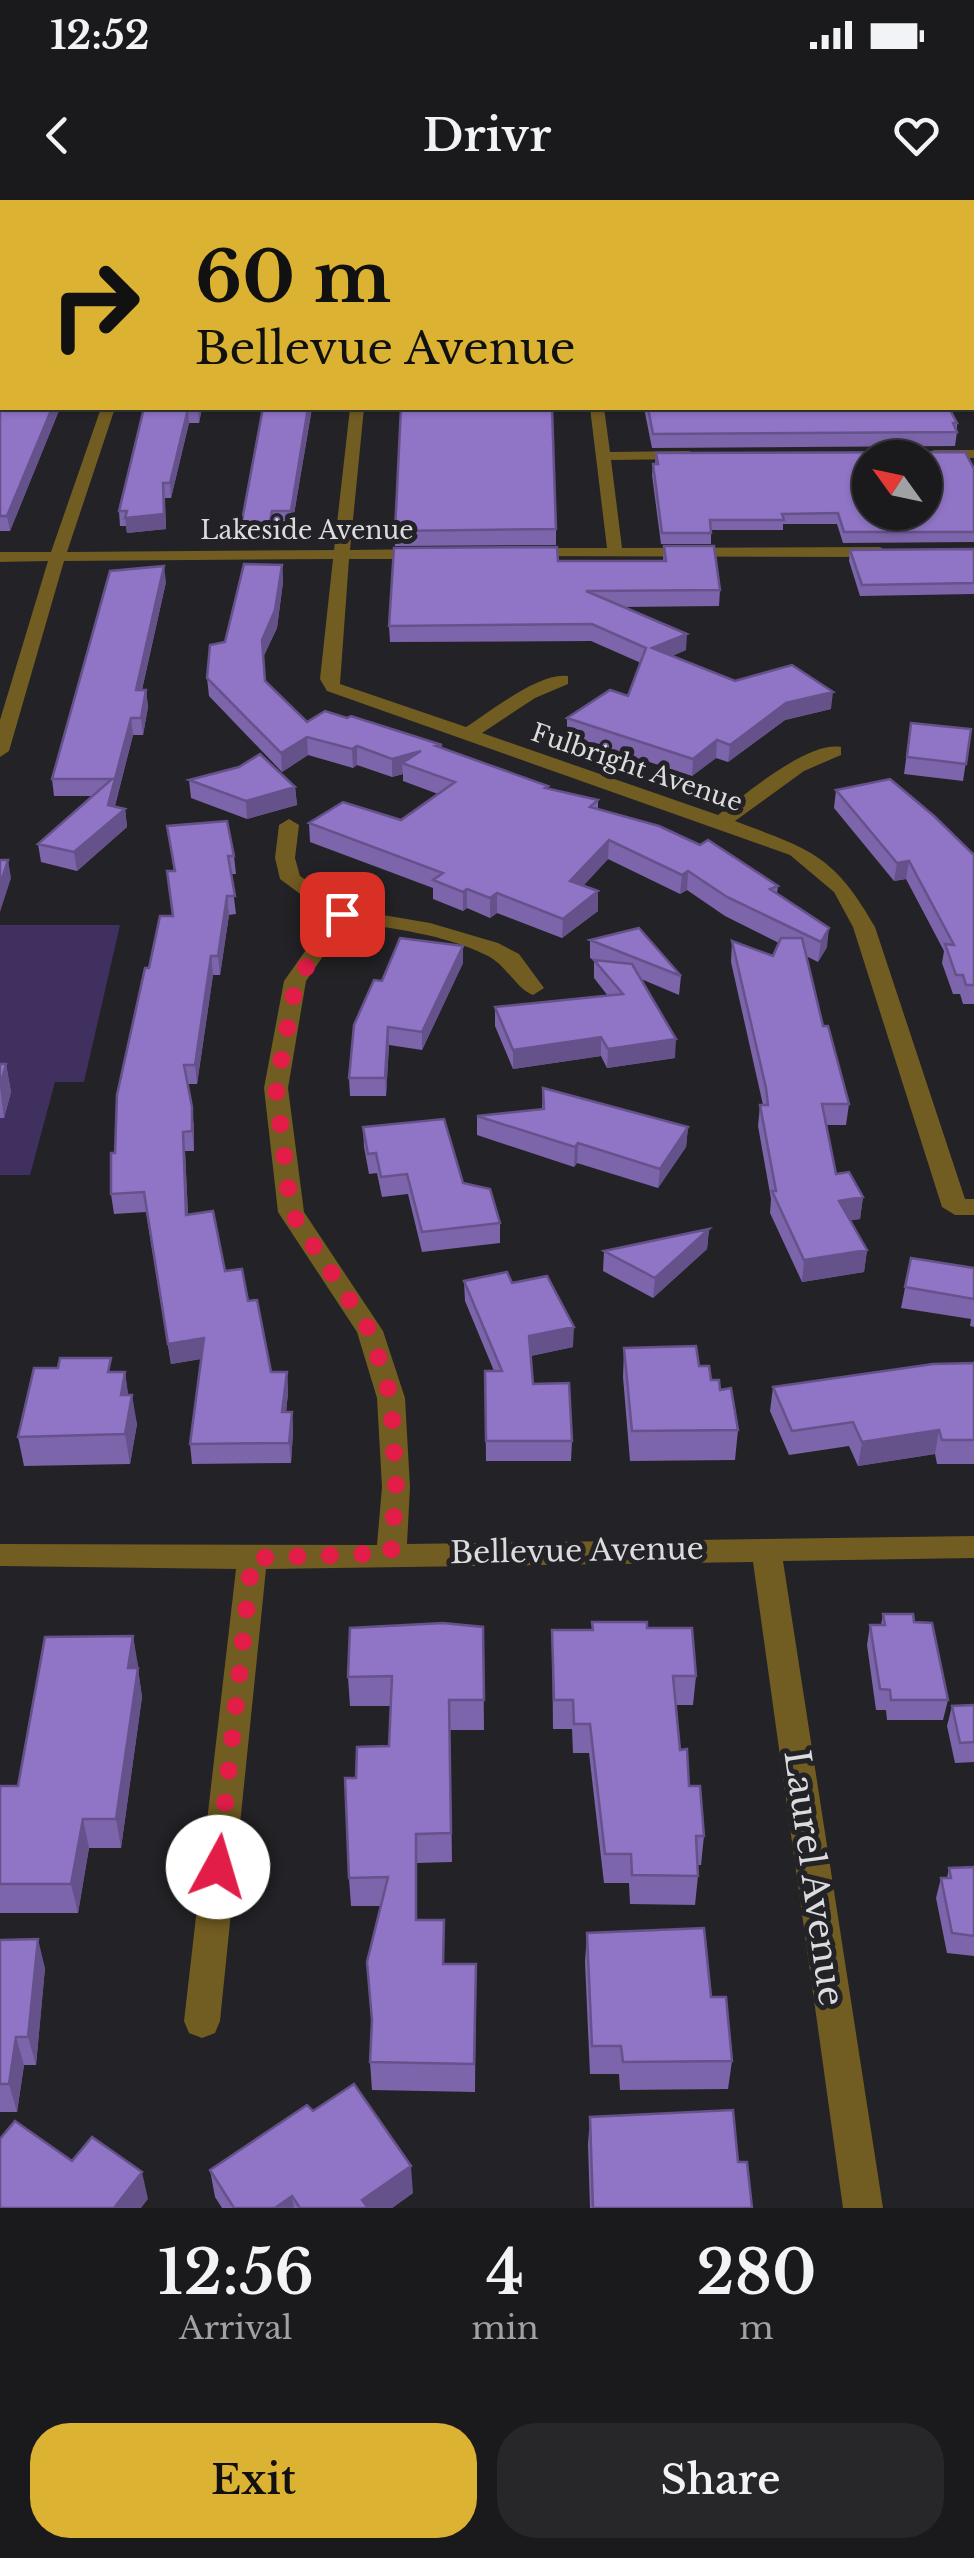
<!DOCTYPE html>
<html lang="en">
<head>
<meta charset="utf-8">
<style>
  :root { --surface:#1a1a1c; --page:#272729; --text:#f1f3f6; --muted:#9fa1a3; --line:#38383b; --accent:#dcb233 }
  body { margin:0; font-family:"Libre Baskerville",serif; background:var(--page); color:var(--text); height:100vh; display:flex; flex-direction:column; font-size:38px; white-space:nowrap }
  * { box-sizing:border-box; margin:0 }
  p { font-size:32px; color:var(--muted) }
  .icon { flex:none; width:55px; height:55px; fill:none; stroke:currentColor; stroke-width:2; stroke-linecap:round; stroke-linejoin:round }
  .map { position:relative; height:2008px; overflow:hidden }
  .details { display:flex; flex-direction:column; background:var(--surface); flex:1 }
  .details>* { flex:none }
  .guide { position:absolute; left:0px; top:0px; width:975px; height:210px; box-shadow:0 2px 8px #0004,0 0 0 2px var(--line); background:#dcb233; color:#111; overflow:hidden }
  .needle { width:65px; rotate:303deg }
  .tools { position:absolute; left:852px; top:240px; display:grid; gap:20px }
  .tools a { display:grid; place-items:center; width:90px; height:90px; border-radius:50%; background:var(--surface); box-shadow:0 2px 8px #0004,0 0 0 2px var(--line); font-size:50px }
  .pin { position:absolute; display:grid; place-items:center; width:85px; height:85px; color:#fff; margin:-42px; border-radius:20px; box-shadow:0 5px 15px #0006 }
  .me { position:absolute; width:110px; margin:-55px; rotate:6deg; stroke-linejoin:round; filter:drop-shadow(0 0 8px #0008) }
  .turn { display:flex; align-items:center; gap:35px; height:210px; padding:0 30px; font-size:45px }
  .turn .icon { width:130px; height:130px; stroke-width:2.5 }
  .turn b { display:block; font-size:70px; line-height:85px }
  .eta { display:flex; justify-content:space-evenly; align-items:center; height:170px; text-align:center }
  .eta b { font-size:60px; font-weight:600; line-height:70px }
  .button { display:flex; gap:20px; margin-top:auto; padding:20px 30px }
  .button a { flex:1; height:115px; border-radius:40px; background:var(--accent); color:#111; font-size:40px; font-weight:600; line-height:115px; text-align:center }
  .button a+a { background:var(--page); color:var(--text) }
  .status { display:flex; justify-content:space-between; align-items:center; height:70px; padding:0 50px; background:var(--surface); direction:ltr }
  .status svg { height:28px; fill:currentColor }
  header { display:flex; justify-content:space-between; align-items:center; height:130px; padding:0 30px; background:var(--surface); font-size:45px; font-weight:600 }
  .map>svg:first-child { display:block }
  .green { fill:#40305f }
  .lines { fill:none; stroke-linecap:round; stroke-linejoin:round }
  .minor { fill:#715c21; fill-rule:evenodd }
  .wall { fill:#7c65aa }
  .shaded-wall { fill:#65528b }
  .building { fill:#9075c6; stroke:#65528b; stroke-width:2.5; fill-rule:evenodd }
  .route { stroke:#e11d48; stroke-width:18; stroke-dasharray:0 32.4 }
  .labels { text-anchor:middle; stroke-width:10; stroke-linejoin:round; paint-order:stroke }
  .far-street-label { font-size:25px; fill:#dcdcde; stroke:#232226 }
  .street-label { font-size:30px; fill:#dcdcde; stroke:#232226 }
  .near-street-label { font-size:35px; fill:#dcdcde; stroke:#232226 }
</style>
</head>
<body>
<div class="status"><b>12:52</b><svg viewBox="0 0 49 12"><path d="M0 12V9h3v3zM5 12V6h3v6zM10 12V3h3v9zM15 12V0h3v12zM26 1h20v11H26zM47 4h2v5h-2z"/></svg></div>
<header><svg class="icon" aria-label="back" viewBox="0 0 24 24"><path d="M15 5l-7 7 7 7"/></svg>Drivr<svg class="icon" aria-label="heart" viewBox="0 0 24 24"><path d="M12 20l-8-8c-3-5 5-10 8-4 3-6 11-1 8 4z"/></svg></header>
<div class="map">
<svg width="974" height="2008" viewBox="0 0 974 2008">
  <rect width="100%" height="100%" fill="#232226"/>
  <path class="green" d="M0,725H120L84,882H55L30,975H0Z"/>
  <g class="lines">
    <path class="minor" d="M671,0H681L682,2H672Z
      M873,0H883L884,2H874Z
      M972,97H974V105H972Z
      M972,182H974V193H972Z
      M101,208H115L67,352L334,350L350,208H364L350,350L425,349L433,354L425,359H349L340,484L466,527C491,511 539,472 568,476V484L535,498L482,533L718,615C745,595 807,541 841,547V555L804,571L735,621C809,649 834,654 875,727L965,999H974V1015H955L942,1007L853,727L834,692L790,655L327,491L320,479L333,359L64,361L9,551L0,557V520L48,361L0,362V352H51Z
      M590,208H604L610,252L689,251L696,255L689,259L611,260L622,348L880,347L888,352L880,357L519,356L517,353L525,348H607Z
      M934,250H974V258L929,257L927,254Z
      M289,619L299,625L295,658L300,676L348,709L430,723L498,743L519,754L544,788L533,795C517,790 506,764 486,755C443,734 394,729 347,721L306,781L288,888L304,1012L383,1131L405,1198L410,1287L407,1344L974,1336V1358L783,1361L883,2008H843L753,1362L266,1369L220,1821L215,1833L202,1838L189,1833L184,1821L236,1369L0,1366V1344L377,1345L382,1287L377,1198L357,1132L278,1012L264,888L284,781L330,716L280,679L275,658L279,625Z"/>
  </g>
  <path class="wall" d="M917,0H974V95H972V2H919Z
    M2,82V208H60L10,331H0V83Z
    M144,208H202L199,223H189L171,298H165L166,329L127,333L126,326H120L119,311Z
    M312,208L292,326H273L270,341H242L241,326Z
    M644,208H949L957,223V232L955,246L652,248Z
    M656,253L974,269V342L843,343L837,324H783V330H711V344H661L652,275L653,264H655Z
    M556,329V345L395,346V331Z
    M664,346L720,390L719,406L623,407L686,450L672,456L735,481L831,509L785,520L728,562L716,558L692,576L567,535V518L628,496L641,463L591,441L390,442L389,426L558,361H663Z
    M974,349V394L860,396L849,361L850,350Z
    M282,365L283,382L277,428L263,457L265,481L307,522L443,549L548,586V588L598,600V609L778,686L777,693L827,747L818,762L806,756L823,826L849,904L846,925H826L836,974L863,997L860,1019L850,1020L867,1050L864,1072L802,1082L770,1013L771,999L758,926L760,905H763L731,762L732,741L773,756L779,743L725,716L687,690L680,694L608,659L583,686L598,691V711L562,738L497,713L490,718L467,708L463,711L433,699V688L310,642L309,623L401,620L438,594L403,581V574L392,577L357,565L353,568L308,555L282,572L209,496L207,478Z
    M166,382L142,490H146L148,507L143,535H133L115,606L125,609L127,627L77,671L41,662L38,644L92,596H54L52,579Z
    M911,523L971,529L963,581L904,574Z
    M189,580L295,587L297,605L247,619L191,598Z
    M836,590L974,655V804H963L960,794H953L942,763L944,751L906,679L894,681L834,608Z
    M167,626L234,656L236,674H231L236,714L229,715L220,775H213L197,884H187L194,927V951H185L188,1015L225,1071L248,1101L271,1172H287L288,1193L286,1212H292L293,1232L291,1263L192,1264L190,1244L201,1159L171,1164L146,1012L114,1014L111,994L115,953L149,768L172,716L174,671Z
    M590,740L681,776L679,795L641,779L675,858L607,868L601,856L513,869L495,826V807L608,796L594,778V760L590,758Z
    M463,763L422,850L389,845L386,896H350L349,878L382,781Z
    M0,864H6L11,892L4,918H0Z
    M543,888L688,927L686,947L658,988L577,963L574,967L477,935V916L542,909Z
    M363,927L463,983L500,1023V1043L422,1052L408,994L382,997L377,973L369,974L364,947Z
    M709,1029L707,1049L653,1098L603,1071L604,1051Z
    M911,1058L974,1068V1127L970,1126L971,1119L901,1108Z
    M464,1081L512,1083L573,1147L531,1156L533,1184L572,1241L571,1261H486L485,1171H494L465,1101Z
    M624,1148L699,1166L720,1190L738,1230L735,1260L630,1261L623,1177Z
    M974,1163V1264H937L935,1254L858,1266L849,1246L789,1255L770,1211L773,1187Z
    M113,1172H125L128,1195L137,1224L130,1264L24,1266L18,1237Z
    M883,1414L914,1422L948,1500L943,1520H887L886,1510H876L867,1445L870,1425H881Z
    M592,1422L647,1428L696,1476L693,1505H676L680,1550L704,1636L701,1665H697L698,1676L695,1705L630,1704L629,1683H604L589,1553H573L572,1529H553L552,1430H592Z
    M483,1427L484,1530H450L452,1662L417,1663V1720L444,1764H476L475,1892L372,1890L370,1862L381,1706H351L349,1678L356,1578L389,1546L391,1506H350L348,1477Z
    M133,1436L142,1497L121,1648H89L78,1713H0V1586H18Z
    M974,1505V1562L955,1563L947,1526L952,1506Z
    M974,1667V1756L947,1753L936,1698L941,1678H947L949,1668Z
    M587,1733L711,1797L732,1861L728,1889L620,1890L619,1874H590L585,1762Z
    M0,1740L45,1768L36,1865H24L17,1912H0Z
    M313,1911L413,1993L392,2008H222L215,1997L210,1970Z
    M590,1917L738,1962L752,2008H590L588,1944Z"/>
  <path class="shaded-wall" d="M52,208H60L10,331L7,316Z
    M198,208H202L199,223Z
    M308,208H312L292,326L291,311Z
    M188,209L189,223L171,298L170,283Z
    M163,283L166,329L127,333L125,318Z
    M272,311L273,326L270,341L269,326Z
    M282,365L283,382L277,428L263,458L262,440Z
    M164,366L166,382L138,507L136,490Z
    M687,434L686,450L651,465L652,448Z
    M146,490L148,507L143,535L141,518Z
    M833,492L831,509L785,520L728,562L730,545L786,503Z
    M131,518L133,535L111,620L125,609L127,627L77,671L74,652L108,605Z
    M307,537L308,555L282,572L281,553Z
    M717,540L716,558L692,576L693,559Z
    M357,546V565L353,568L352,549Z
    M421,551L402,563L403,574L392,577V559Z
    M295,587L297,605L247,619L246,601Z
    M609,640L608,659L570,700V681Z
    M8,660L11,678L0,712V685Z
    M909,661L906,679L894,681L897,663Z
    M688,671L687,690L680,694L682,675Z
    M467,689V708L463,711V692Z
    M598,691V711L562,738L563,719Z
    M497,693V713L490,718V698Z
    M227,696L229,715L220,775L218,756Z
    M829,728L827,747L818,762L821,742Z
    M463,746V763L422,850V832Z
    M211,756L213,775L197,884L195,865Z
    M388,827L389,845L386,896L385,878Z
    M601,837V856L513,869V850Z
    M676,839L675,858L607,868L608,849Z
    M6,864L11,892L4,918L0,887Z
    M192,907L194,927V951L192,931Z
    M688,927L686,947L658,988L660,969Z
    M183,932L185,951L189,1035L186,1015Z
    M578,943L577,963L574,967L575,947Z
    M863,997L860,1019L836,1023L839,1001Z
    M709,1029L707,1049L653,1098L655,1078Z
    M867,1050L864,1072L802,1082L804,1060Z
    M574,1127L573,1147L529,1156V1136Z
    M204,1138L206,1158L171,1164L168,1144Z
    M125,1172L129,1201L121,1195Z
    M287,1172L288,1193L284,1232L282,1212Z
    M132,1195L137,1224L130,1264L125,1234Z
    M292,1212L293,1232L291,1263L289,1243Z
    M939,1230L935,1254L858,1266L862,1242Z
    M133,1436L138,1465L133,1497L138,1468L142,1497L121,1648L116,1619L128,1468Z
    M83,1619L89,1648L78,1713L71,1684Z
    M38,1739L45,1768L36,1865L28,1837Z
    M16,1837L24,1865L17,1912L9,1884Z
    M411,1966L413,1993L392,2008H363L362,2000Z
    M142,1972L148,1999L141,2008H114Z
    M292,1996L294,2008H275Z"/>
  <path class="building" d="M24,0H646V2H23Z
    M717,0H846L848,2H718Z
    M926,0H974V26H972V2H927Z
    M2,36V70L0,69V40Z
    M972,37H974V82H972Z
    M0,94H2V208H52L7,316H0Z
    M144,208H198V209H188L170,283H163L164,314L125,318L127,311H119Z
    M263,208H308L291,311H272L269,326H241Z
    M401,208H552L556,329L395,331Z
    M648,208H949L957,223H953L957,232L653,234Z
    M965,252L974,269V332H844L838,313L782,314L784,320H710L711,333H662L653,264H658L656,253ZM870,258H925V312H870Z
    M664,346H714L720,390L586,391L687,434L652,448L735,481L792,465L833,492L786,503L730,545L717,540L693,559L567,518L610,490L628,496L646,448L592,424L389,426L394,348L557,347L558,361H666Z
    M974,349V383L862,385L850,350Z
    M244,364L282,365L275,410L262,440L265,481L307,522L325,511L347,518L351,516L442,545L436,546L548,586L545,588L598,600L590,607L659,626L700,645L708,640L778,686L770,689L829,728L821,742L727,697L688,671L682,675L609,640L570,681L598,691L563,719L497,693L490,698L467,689L463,692L433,680L443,673L309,623L343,602L401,620L455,582L402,563L421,551L392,559L357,546L352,549L307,537L281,553L207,478L210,445L225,442Z
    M164,366L136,490H146L141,518H131L108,605L125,609L74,652L38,644L112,579H52L110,371Z
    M911,523L971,529L966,564L907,557Z
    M260,554L295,587L246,601L189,580L239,567Z
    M890,579L934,616L974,655V785H966L963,775H956L945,744L954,745L909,661L897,663L836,590Z
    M227,621L234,656H228L235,696H227L218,756H211L195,865H184L192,907V931L183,932L186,1015L213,1011L225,1071L242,1069L248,1101L257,1100L271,1172H287L282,1212H292L289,1243L190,1244L204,1138L168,1144L144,992L111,994V953H115L117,895L145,768H149L160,716H173L167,671H175L167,626Z
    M0,660H8L0,685Z
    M639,728L681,776L590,740Z
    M400,738L463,746L422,832L388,827L385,878H349L354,825L374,780L382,781Z
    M781,738H802L823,826H828L849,904H822L836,974L849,972L863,997L839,1001L867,1050L804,1060L772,991H776L760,905H768L766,888L732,741L773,756Z
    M594,760L632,764L676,839L608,849L601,837L513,850L495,807L623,794Z
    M0,864H6L0,887Z
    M543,888L688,927L660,969L578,943L575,947L477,916L544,909Z
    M444,919L463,983L490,989L500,1023L422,1032L407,974L381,977L376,953L368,954L363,927Z
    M709,1029L655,1078L604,1051Z
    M911,1058L974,1068V1099L905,1087Z
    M507,1072L512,1083L547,1076L574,1127L529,1136L533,1184L569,1183L572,1241H486L485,1171H502L464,1081Z
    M696,1146L699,1166H709L711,1180H719L720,1190L731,1188L738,1230L632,1231L624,1148Z
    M60,1158H111L108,1172H125L121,1195H132L125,1234L18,1237L34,1168H58Z
    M974,1163V1240H942L939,1230L862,1242L853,1222L792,1231L773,1187L933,1164Z
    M883,1414H913L914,1422L932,1423L948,1500H891L890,1490L880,1489L870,1425H885Z
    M592,1422H647V1428H692L696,1476H673L680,1550L687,1549L689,1586H700L704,1636H696L698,1676L632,1675L631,1654H605L590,1524H574L573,1500H554L552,1430H593Z
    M443,1423L483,1427L484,1500H449L451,1633L416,1634V1720H444L443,1764H476L474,1864L370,1862L372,1820L367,1762L388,1677L349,1678L345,1578H356L357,1547L389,1546L392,1476L348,1477L350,1428Z
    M133,1436L128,1468H138L116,1619H83L71,1684H0V1586H18L45,1437Z
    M974,1505V1542L960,1543L952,1506Z
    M974,1667V1736L952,1733L941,1678H951L949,1668Z
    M704,1728L711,1797H726L732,1861L623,1862L621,1846H592L587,1733Z
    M38,1739L28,1837H16L9,1884H0V1740Z
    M354,1884L411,1966L362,2000L368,2008H300L292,1996L275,2008H234L210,1970L307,1905L313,1911Z
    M733,1910L738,1962H747L752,2008H593L590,1917Z
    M15,1921L72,1961L92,1937L142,1972L114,2008H0V1939Z"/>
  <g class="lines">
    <path class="route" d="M218,1667L252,1358L391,1353L396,1288L391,1198L370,1131L291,1012L276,888L296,782L342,714"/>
  </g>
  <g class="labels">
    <g class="far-street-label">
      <text x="307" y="339">Lakeside Avenue</text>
      <text transform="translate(637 567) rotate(19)" y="9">Fulbright Avenue</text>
    </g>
    <g class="street-label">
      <text transform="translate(577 1351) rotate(-1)" y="10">Bellevue Avenue</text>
    </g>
    <g class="near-street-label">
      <text transform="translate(814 1678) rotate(82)" y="12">Laurel Avenue</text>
    </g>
  </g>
</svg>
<div class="tools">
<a><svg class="needle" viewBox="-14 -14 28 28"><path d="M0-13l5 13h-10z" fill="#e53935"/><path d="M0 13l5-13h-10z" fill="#9fa1a3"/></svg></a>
</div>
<div class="pin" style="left:342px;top:714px;background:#d93025"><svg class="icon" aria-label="arrive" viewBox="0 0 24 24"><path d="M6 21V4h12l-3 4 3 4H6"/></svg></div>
<svg class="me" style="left:218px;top:1667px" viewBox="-20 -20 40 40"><circle r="19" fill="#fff"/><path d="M0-13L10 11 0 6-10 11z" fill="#e11d48"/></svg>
<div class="guide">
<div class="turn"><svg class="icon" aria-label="right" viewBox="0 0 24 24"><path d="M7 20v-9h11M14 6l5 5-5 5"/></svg><div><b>60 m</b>Bellevue Avenue</div></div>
</div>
</div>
<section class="details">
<div class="eta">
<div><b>12:56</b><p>Arrival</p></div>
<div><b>4</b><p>min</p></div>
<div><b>280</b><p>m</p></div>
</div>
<div class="button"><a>Exit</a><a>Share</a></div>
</section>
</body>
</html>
